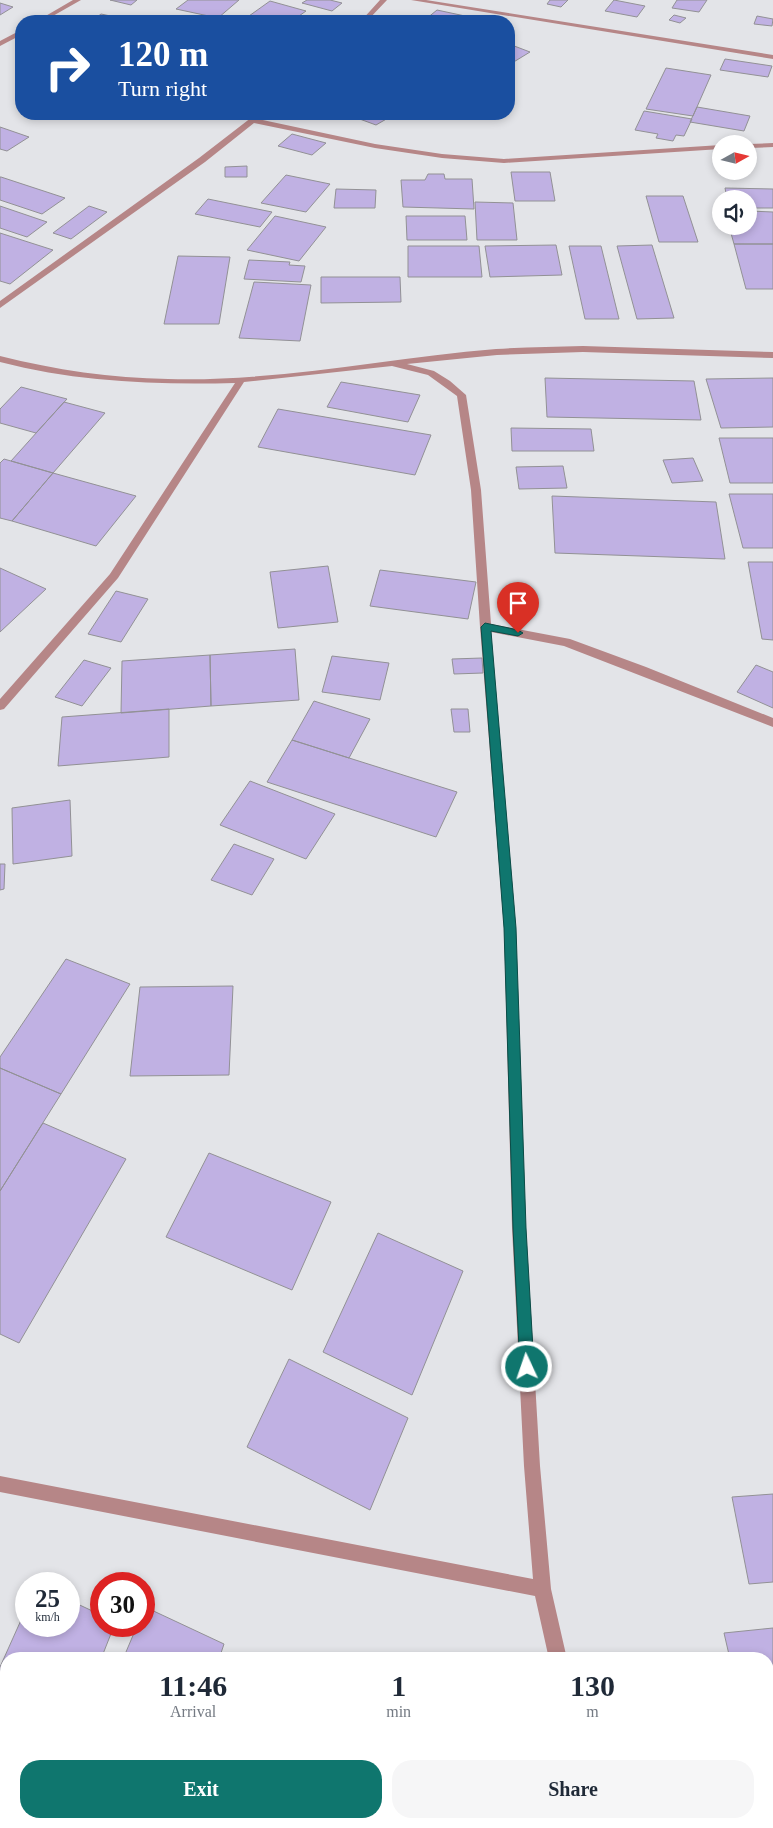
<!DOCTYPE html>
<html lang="en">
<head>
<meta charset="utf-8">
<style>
  :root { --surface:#fff; --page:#f6f6f7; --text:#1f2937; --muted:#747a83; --accent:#0f766e }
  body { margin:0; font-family:Georgia,serif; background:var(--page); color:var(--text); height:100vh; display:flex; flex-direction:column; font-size:19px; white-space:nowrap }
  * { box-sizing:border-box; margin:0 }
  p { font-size:16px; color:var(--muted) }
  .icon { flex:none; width:28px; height:28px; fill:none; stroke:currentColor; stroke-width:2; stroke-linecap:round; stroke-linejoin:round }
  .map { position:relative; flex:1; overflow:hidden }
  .drawer { position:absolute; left:0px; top:1652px; width:774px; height:176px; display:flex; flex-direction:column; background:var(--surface); border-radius:20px 20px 0 0; box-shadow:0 2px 8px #0003 }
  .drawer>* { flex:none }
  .hud { position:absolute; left:15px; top:15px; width:500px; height:105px; border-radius:20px; box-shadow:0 2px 8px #0003; background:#1a4fa0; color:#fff; overflow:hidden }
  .needle { width:32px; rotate:82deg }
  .fabs { position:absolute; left:712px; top:135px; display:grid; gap:10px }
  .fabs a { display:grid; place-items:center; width:45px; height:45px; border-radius:50%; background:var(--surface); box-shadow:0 2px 8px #0003; font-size:25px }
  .speed { position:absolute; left:15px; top:1572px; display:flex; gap:10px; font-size:25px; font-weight:700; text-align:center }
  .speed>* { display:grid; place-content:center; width:65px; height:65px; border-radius:50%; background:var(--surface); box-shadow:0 2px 8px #0003; line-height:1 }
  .speed small { font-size:12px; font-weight:400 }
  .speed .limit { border:8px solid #d22; background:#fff; color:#111 }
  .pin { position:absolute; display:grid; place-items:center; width:42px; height:42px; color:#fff; margin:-51px -21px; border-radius:50% 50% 50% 0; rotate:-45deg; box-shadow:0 0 5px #0007 }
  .pin .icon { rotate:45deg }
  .me { position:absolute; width:55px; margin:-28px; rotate:357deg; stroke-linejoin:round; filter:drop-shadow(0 0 4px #0008) }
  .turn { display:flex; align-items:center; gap:18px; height:105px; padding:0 20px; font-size:22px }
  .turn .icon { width:65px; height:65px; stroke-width:2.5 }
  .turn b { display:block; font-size:35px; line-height:42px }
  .eta { display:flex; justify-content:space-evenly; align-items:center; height:85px; text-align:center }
  .eta b { font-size:30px; font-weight:600; line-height:35px }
  .cta { display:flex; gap:10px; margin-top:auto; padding:10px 20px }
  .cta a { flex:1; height:58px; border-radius:20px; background:var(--accent); color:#fff; font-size:20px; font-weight:600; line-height:58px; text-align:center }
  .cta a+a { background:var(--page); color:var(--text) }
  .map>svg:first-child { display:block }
  .building { fill:#c0b1e3; stroke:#929195 }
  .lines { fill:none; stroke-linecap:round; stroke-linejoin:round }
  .minor { fill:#b68687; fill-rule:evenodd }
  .route { fill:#0f766e; stroke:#0a4d48 }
</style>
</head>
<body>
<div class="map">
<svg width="773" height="1828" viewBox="0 0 773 1828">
  <rect width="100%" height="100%" fill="#e3e4e8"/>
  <path class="building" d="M110,0H137L131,5Z
    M188,0H239L218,18L176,9Z
    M307,0H330L342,3L332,11L302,3Z
    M550,0H568L561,7L547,4Z
    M614,0L645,6L637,17L605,11Z
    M677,0H707L699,12L672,8Z
    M270,1L306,11L292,21H242Z
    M0,3L13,7L0,15Z
    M437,10L465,16L459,21H436L426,19Z
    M101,14L134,21H92Z
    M674,15L686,18L680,23L669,20Z
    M329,16L346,20L345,21H323Z
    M757,16L773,19L772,26L754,24Z
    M509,44L530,52L512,63L509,61Z
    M725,59L772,66L768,77L720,70Z
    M666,68L711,75L693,116L646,109Z
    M697,107L750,116L744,131L690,122Z
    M644,111L692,119L684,136L676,135L673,141L656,138L658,134L635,130Z
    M346,114H395L376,125Z
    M0,127L29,137L7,151L0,149Z
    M292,134L326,143L312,155L278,146Z
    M247,166V177H225V167Z
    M511,172H550L555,201H515Z
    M428,174H444L445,179H472L474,209L403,207L401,180H425Z
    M286,175L330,184L306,212L261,203Z
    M0,177H1L65,198L42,214L0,200Z
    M725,188L773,189V208H749V199H727Z
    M336,189L376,190L375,208H334Z
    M646,196H683L698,242H659Z
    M208,199L272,212L260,227L195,214Z
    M475,202L513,203L517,240H477Z
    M0,206L47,222L27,237L0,228Z
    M89,206L107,212L71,239L53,233Z
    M749,211L773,212V244H734L729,226H749Z
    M275,216L326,227L299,261L247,250Z
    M406,216H465L467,240H407Z
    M0,233L53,250L10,284L0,281Z
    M734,244H773V289H746Z
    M556,245L562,275L490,277L485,246Z
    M652,245L674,318L637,319L617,246Z
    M408,246H479L482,277H408Z
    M569,246H601L619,319H585Z
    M178,256L230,257L219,324H164Z
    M249,260L290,262L289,265L305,266L301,282L244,279Z
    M321,277H400L401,302L321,303Z
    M254,282L311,285L300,341L239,338Z
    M545,378L694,381L701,420L547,417Z
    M773,378V427L721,428L706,379Z
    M341,382L420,395L408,422L327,407Z
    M21,387L67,399L36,433L0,423V409Z
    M64,402L105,413L53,473L11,461Z
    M278,409L431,435L415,475L258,447Z
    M511,428L591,429L594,451H512Z
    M719,438H773V483H730Z
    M693,458L703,481L672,483L663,460Z
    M4,459L53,473L12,521L0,518V463Z
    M563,466L567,488L519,489L516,467Z
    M53,473L136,496L96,546L12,521Z
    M729,494H773V548H743Z
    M552,496L716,502L725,559L555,553Z
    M748,562H773V640L762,639Z
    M328,566L338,622L278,628L270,572Z
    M0,568L46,589L0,632Z
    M380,570L476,582L468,619L370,606Z
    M116,591L148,599L121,642L88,634Z
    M295,649L299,700L211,706L210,655Z
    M210,655L211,706L121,713L122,661Z
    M332,656L389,663L380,700L322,692Z
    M482,658L483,673L454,674L452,659Z
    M84,660L111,668L82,706L55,697Z
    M756,665L773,672V708L737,692Z
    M314,701L370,719L349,758L292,740Z
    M169,709V757L58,766L62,717Z
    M451,709H468L470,732H454Z
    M292,740L457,792L436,837L267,782Z
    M250,781L335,814L306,859L220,825Z
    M70,800L72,856L13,864L12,808Z
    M234,844L274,859L252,895L211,880Z
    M0,864H5L4,889L0,890Z
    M66,959L130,984L61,1094L0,1068V1057Z
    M233,986L229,1075L130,1076L140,987Z
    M0,1068L61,1094L0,1191Z
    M43,1123L126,1159L19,1343L0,1334V1191Z
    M209,1153L331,1202L292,1290L166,1237Z
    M378,1233L463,1271L412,1395L323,1352Z
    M289,1359L408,1418L370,1510L247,1447Z
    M773,1494V1582L749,1584L732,1497Z
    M69,1600L101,1615V1626H114L101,1659H6V1822H33L31,1828H3L0,1827V1667L26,1609V1626H69Z
    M145,1607L224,1644L219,1659H123L137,1626H144Z
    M773,1628V1762H768V1659H730L724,1633Z
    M79,1822H154L152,1828H89Z
    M338,1822H498L499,1828H339Z"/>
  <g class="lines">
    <path class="minor" d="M73,0H81L44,21H37Z
      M380,0H387L367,21H361Z
      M411,0H426L773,55V59Z
      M21,30V35L0,46V41Z
      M256,114L263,115L258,119L375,144L442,154L504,159L721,145V149L504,163L442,158L375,148L254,123L205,162L0,308V301L199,158Z
      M773,143V147L749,148V144Z
      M583,346L773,352V358L583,352L497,355L407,364L434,371L450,381L466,395L481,490L491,624L570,639L646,667L773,718V727L564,646L491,632L516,928L526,1228L540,1466L551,1589L567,1659H549L535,1596L0,1492V1476L533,1579L524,1466L512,1228L504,928L480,627L471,490L457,396L428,375L392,366L244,382L118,578L4,709L0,710V699L110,574L235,383C156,385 77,382 0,362V356C55,370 112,378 168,379C278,382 387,358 496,349C525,347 554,347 583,346Z
      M595,1822H613L615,1828H597Z"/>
  </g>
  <path class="route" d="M485,623L518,630L523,633L518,636L491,631L516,928L526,1228L534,1367L532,1372L527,1374L522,1372L520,1367L513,1228L504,928L481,627Z"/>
</svg>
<div class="fabs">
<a><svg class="needle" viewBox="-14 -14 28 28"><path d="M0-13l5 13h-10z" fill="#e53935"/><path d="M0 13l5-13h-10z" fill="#747a83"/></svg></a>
<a><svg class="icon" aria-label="sound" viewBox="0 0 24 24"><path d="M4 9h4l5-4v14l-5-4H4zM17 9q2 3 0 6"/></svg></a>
</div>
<div class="speed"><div>25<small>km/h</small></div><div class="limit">30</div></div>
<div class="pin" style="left:518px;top:633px;background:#d93025"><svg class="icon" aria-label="arrive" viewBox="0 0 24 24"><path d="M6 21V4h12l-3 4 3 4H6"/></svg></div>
<svg class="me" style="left:527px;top:1367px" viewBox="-20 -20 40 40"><circle r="17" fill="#0f766e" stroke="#fff" stroke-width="3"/><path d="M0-11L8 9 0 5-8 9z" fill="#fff"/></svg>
<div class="hud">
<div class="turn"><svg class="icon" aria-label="right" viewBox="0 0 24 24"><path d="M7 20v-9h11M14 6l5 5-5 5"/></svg><div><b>120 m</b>Turn right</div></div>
</div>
<section class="drawer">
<div class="eta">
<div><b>11:46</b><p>Arrival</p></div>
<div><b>1</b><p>min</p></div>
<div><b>130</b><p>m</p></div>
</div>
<div class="cta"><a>Exit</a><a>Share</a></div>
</section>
</div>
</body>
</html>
